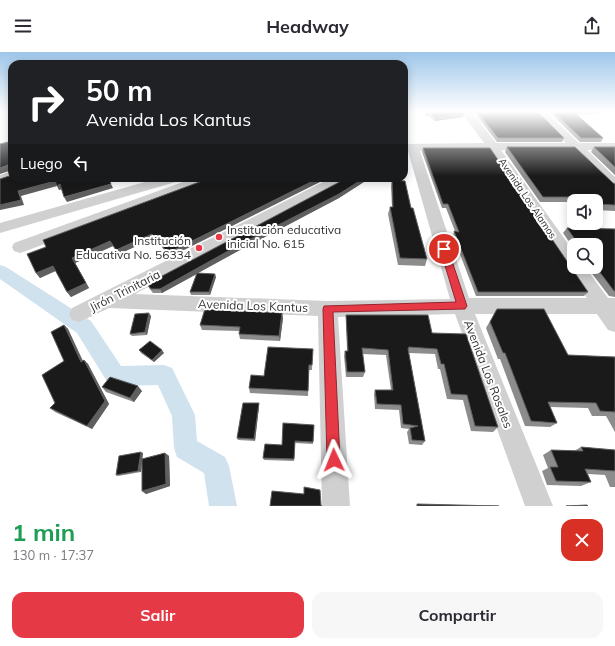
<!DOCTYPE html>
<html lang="es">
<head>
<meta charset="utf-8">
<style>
  :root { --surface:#fff; --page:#f7f7f7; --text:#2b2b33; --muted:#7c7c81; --accent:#e63946 }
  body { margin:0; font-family:Mulish,sans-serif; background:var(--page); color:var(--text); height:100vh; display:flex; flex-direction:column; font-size:15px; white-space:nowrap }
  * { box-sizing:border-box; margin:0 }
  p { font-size:13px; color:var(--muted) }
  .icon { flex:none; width:22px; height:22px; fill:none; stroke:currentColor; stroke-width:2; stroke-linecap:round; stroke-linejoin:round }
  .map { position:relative; height:454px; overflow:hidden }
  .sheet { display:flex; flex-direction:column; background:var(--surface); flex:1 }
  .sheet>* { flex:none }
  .guide { position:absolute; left:8px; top:8px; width:400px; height:122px; border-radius:12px; box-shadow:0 2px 10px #0003; background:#202124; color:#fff; overflow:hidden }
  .buttons { position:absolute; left:567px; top:142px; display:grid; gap:8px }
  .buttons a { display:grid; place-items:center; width:36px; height:36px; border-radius:8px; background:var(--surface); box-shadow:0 2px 10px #0003; font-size:20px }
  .pin { position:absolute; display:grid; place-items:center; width:34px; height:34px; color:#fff; margin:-17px; border:2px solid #fff; border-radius:50%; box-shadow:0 1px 4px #0007 }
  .me { position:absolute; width:44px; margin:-22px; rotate:358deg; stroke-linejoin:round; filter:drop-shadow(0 0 3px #0008) }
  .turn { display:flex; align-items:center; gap:14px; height:84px; padding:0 12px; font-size:18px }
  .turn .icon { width:52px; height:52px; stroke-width:2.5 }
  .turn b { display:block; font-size:28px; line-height:34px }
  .then { display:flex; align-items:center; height:38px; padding:0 12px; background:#0003; gap:8px; font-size:15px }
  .round { display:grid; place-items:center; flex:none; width:42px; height:42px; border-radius:12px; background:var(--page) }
  .summary { display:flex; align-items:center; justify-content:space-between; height:68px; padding:0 12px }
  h1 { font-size:24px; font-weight:700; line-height:30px; color:#1e9e55 }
  .primary-button { display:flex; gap:8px; margin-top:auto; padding:8px 12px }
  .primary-button a { flex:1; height:46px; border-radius:12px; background:var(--accent); color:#fff; font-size:16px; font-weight:700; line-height:46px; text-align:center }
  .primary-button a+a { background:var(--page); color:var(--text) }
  header { display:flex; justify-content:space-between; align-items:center; height:52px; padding:0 12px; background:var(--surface); font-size:18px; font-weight:700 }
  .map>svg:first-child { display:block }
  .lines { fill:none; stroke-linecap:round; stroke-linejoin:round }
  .canal { fill:#cfe2ee; fill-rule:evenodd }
  .street { fill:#d0d0d0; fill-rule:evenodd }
  .wall { fill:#8c8c8c }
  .shaded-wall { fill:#5f5f5f }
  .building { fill:#1a1a1a; stroke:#5f5f5f }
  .route { fill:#e63946; stroke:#96252e }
  .poi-dot { fill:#e63946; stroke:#fff; stroke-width:1.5 }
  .labels { text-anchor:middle; stroke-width:4; stroke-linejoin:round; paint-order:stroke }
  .far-street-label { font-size:10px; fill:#333; stroke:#fff }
  .poi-label { font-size:12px; fill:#333; stroke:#fff; text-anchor:start }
  .street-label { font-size:12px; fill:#333; stroke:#fff }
</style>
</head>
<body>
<header><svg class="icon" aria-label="menu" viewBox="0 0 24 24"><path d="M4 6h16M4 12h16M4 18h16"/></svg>Headway<svg class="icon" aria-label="share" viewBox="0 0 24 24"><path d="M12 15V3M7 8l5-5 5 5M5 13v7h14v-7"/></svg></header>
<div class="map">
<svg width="615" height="454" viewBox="0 0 615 454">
  <rect width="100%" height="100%" fill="#fff"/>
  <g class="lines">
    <path class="canal" d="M0,213L6,215L91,269L121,314L164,313L172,316L195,363L197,389L225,405L229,414L237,454H209L204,421L177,405L174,396L172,364L158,333L116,334L108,331L77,281L0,227Z"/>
    <path class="street" d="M461,60H472L496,91H566L535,60H546L579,91H615V99L587,98L615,125V136L610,135L573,98H501L574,200V215H585L608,246H615V280L608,278L597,262H475L553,454H525L455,262L338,265L350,454H322L318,264L109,256L79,270L72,268L69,262L72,256L331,126H348L346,129L135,242L328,249L450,247L408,99L404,100V92L484,91ZM449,98H489L587,246H469L420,99Z
      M12,119V126H16L0,131V123Z
      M159,126H181L179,129L0,181V171Z
      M194,126H213L211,129L26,199L20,201L14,199L12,195L14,191Z"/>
  </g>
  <path class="wall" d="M421,60H463V65L435,69L429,64H426Z
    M474,60H538L564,86L562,90H497Z
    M549,60H602L601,62L577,63L603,86L601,90H580Z
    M507,95L615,132V159L596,158V149H574V151L573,150H540L505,100Z
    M594,95H615V123L591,100Z
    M423,96L588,240L584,244H476L453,184L454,179H455L446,156H442L422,100Z
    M210,126L170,205L154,186L119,202L113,194L75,211L89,236L71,245L67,240L56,219L40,226L36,221L46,195Z
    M347,126H370L339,146L240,198L197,221L216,225L210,243H191L190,240L197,222L162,241H153L149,236L147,232Z
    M392,128L411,156L427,207L425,214L398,213L388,162L390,155H392L391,135Z
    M567,176L615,177V245L609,244L587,215H596V193H574V197L563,181Z
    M497,257L568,303L615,305V380L606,364H592L588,356L550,355L557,371L550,375L525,374L500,307H498L486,276Z
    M282,261L283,266L280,289L240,287L239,282V279L202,278L200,273Z
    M346,263L432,281L498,375L493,380L471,379L463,348L447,347L440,317H438L435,302L409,301L425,389L422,393L409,392L407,380L409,377L401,376L399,358L375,357L374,342L375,338H391L386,303L362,302L365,320L363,325H346L344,304L345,299H347L346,268Z
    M151,264L147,283L132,284L130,282Z
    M64,273L68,277L83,309L84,308L88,312L109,352L92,377L55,360L50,356L55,351L64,309Z
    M313,297L312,318H309L308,344L250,341L249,336L264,324Z
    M139,298L164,301L154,310L141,301Z
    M102,335L142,339L134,350L106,340Z
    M259,351V354L255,389L238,388L237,386Z
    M314,373L313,392L295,391L294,409L264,408L263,406L282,393Z
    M581,395L615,398V435H610L605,423L588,422L591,430L581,434L547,433L542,419L548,416L543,403L551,398L574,399Z
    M143,401L142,407L165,401L169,404L170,434L146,442L142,439V410L141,420L118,424L116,423Z"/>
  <path class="shaded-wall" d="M430,61L429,64H426V62Z
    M464,62L463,65L435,69V66Z
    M8,113L12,118L0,122V116Z
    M108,126H122L110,129Z
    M180,126H194L181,129Z
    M319,126H328L170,205L168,201Z
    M364,126H370L339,146L240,198L162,241L160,237L239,193Z
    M55,129L60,132L63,137L59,138L57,134L21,144L24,153L0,158V153L18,139Z
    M111,132L113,136L67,150L64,145Z
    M152,182L154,186L119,202L116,198Z
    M110,189L113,194L75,211L89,236L71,245L67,240L72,206Z
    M53,214L57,218L40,226L36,221Z
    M215,222L216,225L210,243L209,240Z
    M149,261L151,264L147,283L145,280Z
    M282,261L283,266L280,289L279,284Z
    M64,273L68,277L85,314L81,310Z
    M162,298L164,301L154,310L152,308Z
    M84,308L88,312L109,352L92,377L87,374Z
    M138,334L142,339L134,350L130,346Z
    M259,351V354L255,389L254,387Z
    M141,400L143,401L141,420L138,419Z
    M165,401L169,404L170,434L146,442L142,439Z"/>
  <path class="building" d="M425,60H463L464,62L435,66L430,61L426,62Z
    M477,60H538L564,86H498Z
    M553,60H574L603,86H581Z
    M12,89V120H10V114L8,113L0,116V92Z
    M507,95H575L613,131L615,132V153L596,152V149H580L576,145H543Z
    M594,95H615V115Z
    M423,96H490L588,240H478L454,179L459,180L448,152H443Z
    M12,123V126H108L111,132L64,145L60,132L57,134L55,129L18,139L21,148L0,153V127Z
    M210,126H319L168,201L152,182L116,198L110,189L72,206L86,231L67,240L53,214L36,221L27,202L46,195L43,188Z
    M347,126H364L339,142L239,193L160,237H151L147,232Z
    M392,128L405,129L411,156H413L427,207L400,206L390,155H393Z
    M567,176L615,177V239H614L596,215V193H579Z
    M197,221L215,222L209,240H190Z
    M205,257L282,261L279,284L239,282L240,275L200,273Z
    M497,257H544L568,303L615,305V360L600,359L596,351L548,350L557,371L531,369L505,301H503L490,270Z
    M149,261L145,280L130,282L135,262Z
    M346,263H428L432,281L466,282L498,375L475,374L467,343L451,342L444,312H441L437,297L409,295L408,297L425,389L412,388L410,376L418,374L403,372L401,353L377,352L375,338H393L388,298L362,296L365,320H347L345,299H348Z
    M64,273L81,310L84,308L105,349L87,374L50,356L55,351L42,323L64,309L51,280Z
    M150,289L162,298L152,308L139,298Z
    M268,295L313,297L312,313H309L308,339L249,336L251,323L264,324Z
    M110,325L138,334L130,346L102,335Z
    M243,351H259L254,387L237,386Z
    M283,371L314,373L313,390L295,389L294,407L263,406L265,392L282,393Z
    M581,395L615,398V419L585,417L591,430L556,429L550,415H558L551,398L583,399Z
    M141,400L138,419L116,423L119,404Z
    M165,401L166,432L142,439V407Z
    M304,435L320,438L321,453L322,454H270L272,439L304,442Z
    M417,452L499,454H417Z
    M587,453L588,454H566Z"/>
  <linearGradient id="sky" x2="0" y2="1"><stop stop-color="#9ec6ea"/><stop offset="0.48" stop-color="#fff"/><stop offset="1" stop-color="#fff" stop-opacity="0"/></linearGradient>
  <rect width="615" height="124" fill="url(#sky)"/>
  <path class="route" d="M444,194L448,197L467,254L465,257L333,260L340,408L338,413L334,415L329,413L327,408L323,257L324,254L456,250L440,197Z"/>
  <g class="poi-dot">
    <circle cx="219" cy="185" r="4"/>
    <circle cx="199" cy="196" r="4"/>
  </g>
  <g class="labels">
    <g class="far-street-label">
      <text transform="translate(528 146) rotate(56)" y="4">Avenida Los Alamos</text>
    </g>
    <g class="poi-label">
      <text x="227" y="182">Institución educativa<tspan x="227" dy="14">inicial No. 615</tspan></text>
      <text x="191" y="193" text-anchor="end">Institución<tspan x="191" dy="14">Educativa No. 56334</tspan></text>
    </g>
    <g class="street-label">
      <text transform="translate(125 239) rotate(-27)" y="4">Jirón Trinitaria</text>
      <text transform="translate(253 254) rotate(2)" y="4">Avenida Los Kantus</text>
      <text transform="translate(488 322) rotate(69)" y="4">Avenida Los Rosales</text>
    </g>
  </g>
</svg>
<div class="buttons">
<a><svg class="icon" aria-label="sound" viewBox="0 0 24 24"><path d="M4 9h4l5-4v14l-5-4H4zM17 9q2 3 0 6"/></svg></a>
<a><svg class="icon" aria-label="search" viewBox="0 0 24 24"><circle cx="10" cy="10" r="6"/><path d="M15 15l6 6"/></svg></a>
</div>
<div class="pin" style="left:444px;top:197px;background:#d93025"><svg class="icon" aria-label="arrive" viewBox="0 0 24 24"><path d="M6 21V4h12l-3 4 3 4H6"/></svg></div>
<svg class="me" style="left:334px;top:408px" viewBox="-20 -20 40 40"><path d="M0-17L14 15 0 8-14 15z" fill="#e63946" stroke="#fff" stroke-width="4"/></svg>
<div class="guide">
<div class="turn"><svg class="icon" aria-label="right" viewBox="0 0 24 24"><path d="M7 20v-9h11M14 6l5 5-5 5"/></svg><div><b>50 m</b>Avenida Los Kantus</div></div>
<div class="then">Luego<svg class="icon" aria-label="left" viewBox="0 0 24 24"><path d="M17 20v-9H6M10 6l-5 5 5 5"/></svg></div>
</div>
</div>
<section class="sheet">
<div class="summary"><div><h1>1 min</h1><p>130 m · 17:37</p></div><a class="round" style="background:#d93025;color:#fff"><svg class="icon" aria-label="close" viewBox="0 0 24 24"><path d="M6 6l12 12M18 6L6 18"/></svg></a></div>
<div class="primary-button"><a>Salir</a><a>Compartir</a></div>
</section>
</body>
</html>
